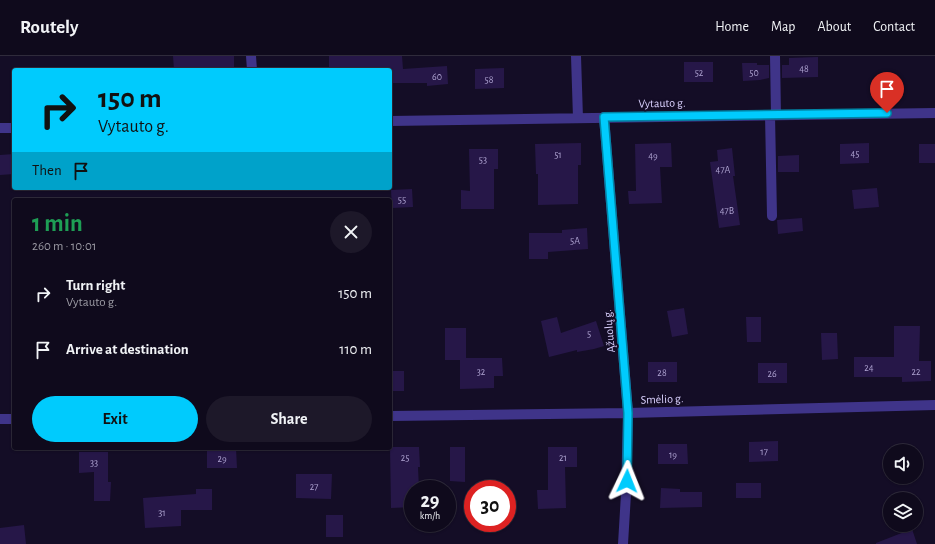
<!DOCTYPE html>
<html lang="en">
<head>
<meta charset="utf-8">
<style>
  :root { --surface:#0f0a1c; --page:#1d1829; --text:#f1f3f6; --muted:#9b9aa3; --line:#2f2b3b; --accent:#00cbfd }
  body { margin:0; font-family:"Alegreya Sans",sans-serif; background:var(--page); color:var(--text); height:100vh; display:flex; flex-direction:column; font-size:15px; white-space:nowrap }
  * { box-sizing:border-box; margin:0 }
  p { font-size:13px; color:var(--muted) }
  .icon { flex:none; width:22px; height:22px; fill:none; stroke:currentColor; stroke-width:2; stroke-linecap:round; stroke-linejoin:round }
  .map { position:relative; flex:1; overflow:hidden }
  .panel { position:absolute; left:12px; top:142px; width:380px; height:252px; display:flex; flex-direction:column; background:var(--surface); border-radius:4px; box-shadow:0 1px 3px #0004,0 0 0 1px var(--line) }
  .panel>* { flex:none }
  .banner { position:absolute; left:12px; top:12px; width:380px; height:122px; border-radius:4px; box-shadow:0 1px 3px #0004,0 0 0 1px var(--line); background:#00cbfd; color:#111; overflow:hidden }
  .buttons { position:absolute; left:883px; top:388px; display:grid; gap:8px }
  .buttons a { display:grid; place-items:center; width:40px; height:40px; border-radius:50%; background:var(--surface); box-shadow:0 1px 3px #0004,0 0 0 1px var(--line); font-size:20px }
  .speed { position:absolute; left:404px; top:424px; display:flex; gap:8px; font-size:20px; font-weight:700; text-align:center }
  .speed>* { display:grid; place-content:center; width:52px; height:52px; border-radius:50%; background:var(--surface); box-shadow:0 1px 3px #0004,0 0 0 1px var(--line); line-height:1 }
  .speed small { font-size:10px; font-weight:400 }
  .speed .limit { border:6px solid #d22; background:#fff; color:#111 }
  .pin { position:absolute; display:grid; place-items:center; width:34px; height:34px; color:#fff; margin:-41px -17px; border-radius:50% 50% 50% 0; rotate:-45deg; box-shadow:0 0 4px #0007 }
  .pin .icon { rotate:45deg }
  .me { position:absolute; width:44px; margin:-22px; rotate:2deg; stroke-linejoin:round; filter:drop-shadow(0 0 3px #0008) }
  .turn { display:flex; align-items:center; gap:14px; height:84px; padding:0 20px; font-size:18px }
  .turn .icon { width:52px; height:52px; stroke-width:2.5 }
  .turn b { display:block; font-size:28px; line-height:34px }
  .then { display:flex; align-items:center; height:38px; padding:0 20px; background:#0003; gap:8px; font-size:15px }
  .round { display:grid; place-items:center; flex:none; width:42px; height:42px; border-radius:21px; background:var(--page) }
  .summary { display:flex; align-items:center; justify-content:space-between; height:68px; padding:0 20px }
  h1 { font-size:24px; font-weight:700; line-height:30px; color:#1e9e55 }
  .cta { display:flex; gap:8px; margin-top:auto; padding:8px 20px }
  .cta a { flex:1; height:46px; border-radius:24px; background:var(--accent); color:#111; font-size:16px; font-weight:700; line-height:46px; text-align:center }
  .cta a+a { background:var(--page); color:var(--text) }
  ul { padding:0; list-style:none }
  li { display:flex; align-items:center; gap:12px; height:56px; padding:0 20px }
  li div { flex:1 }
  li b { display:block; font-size:15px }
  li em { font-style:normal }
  header { display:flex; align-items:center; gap:24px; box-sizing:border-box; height:56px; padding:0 20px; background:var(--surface); border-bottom:1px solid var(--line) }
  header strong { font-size:19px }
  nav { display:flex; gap:22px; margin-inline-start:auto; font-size:14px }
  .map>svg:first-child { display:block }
  .building { fill:#261748 }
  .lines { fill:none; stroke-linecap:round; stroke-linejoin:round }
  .minor { stroke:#3f3489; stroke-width:10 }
  .route-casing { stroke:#0084a4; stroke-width:10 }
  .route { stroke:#00cbfd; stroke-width:7 }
  .labels { text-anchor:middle; stroke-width:4; stroke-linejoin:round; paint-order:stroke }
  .number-label { font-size:10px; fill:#aea3d1 }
  .street-label { font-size:12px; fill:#dbd2ff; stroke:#140d26 }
</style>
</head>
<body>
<header>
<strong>Routely</strong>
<nav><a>Home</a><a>Map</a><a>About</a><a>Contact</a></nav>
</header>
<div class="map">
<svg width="935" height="488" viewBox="0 0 935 488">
  <rect width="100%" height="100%" fill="#140d26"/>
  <path class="building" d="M173,0H234V14H174Z
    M329,0H402L403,13L447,10L448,28L427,30V27H390V14H329Z
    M818,1V21L782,22V9H789V2Z
    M684,6H713V26H684Z
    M742,7H757V9H769V22L760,24L743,25Z
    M504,12V32L475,33V13Z
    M581,87V109H578V148L538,149V118H536L535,88Z
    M671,87L672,111H660L662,147L629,148L628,135H636L635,88Z
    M869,87V107L840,108V88Z
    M919,88H935V107H919Z
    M732,92L735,120H733L740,169L719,172L710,106L718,105L717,94Z
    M469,93H498V113H494V153H461V134L470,135Z
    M14,98V118L0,119V99Z
    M799,99V116H778V100Z
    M877,132L879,151L854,153L852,134Z
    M412,133L413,151L392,152L391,134Z
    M802,162L803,175L778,178L777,164Z
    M587,172L588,193L548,196V203H529V177H562V174Z
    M684,252L688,278L672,281L667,255Z
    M557,261L561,277L596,265L604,290L594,293L577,296V294L549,301L541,265Z
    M746,261H761V286H747Z
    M894,270H920L919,305H931V325L902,326V321H854V301H894Z
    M445,272H466V302H502L503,320H494V332L460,333V304H445Z
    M821,277H837L838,303L822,304Z
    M648,306H677V326H648Z
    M758,307H787V327H758Z
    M390,315H404V335H390Z
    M778,385V405L749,406V386Z
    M658,388H687L688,408H658Z
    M390,391H419L420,411H418L419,433H413V451L391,452Z
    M450,391H465V426L450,425Z
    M548,391H577V411H565L566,452L538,453L537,434H548Z
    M207,392H236L237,412H207Z
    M79,396H108V426H111L110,445H94V416L79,417Z
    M296,418H332L331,443L296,442Z
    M736,427H761V442H736Z
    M661,432L680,433V436H702V451L660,452Z
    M196,433H212V454H181V470L145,472L143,442L196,438Z
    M326,459H343V481H326Z
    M24,469L26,488H0V472Z
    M912,473L917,488H876V487Z"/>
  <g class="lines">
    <path class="minor" d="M251,0L252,14
      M576,0L578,62
      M775,0L776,59
      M770,59L772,160
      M604,61L628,357L626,438L623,488
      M390,65L935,57
      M0,72H14
      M390,360L628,357L935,349
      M0,363H14"/>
  </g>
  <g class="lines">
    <g class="route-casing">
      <path id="route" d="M627,425L628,357L604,61L887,57"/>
    </g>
    <use href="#route" class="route"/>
  </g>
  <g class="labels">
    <g class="number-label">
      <text x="804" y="16">48</text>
      <text x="699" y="20">52</text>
      <text x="754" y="20">50</text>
      <text x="437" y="24">60</text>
      <text x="489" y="27">58</text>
      <text x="855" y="101">45</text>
      <text x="558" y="102">51</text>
      <text x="653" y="103">49</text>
      <text x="483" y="107">53</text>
      <text x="723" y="117">47A</text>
      <text x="402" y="147">55</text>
      <text x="727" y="158">47B</text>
      <text x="575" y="188">5A</text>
      <text x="589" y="281">5</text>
      <text x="869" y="315">24</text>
      <text x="481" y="319">32</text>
      <text x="916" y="319">22</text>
      <text x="662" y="320">28</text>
      <text x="772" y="321">26</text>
      <text x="764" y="399">17</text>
      <text x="673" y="402">19</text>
      <text x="405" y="405">25</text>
      <text x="563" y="405">21</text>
      <text x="222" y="406">29</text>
      <text x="94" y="410">33</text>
      <text x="314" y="434">27</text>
      <text x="162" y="460">31</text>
    </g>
    <g class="street-label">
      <text transform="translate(662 47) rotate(-1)" y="4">Vytauto g.</text>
      <text transform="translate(609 275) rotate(-95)" y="4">Ąžuolų g.</text>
      <text transform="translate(662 343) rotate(-2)" y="4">Smėlio g.</text>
    </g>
  </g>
</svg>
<div class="buttons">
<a><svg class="icon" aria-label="sound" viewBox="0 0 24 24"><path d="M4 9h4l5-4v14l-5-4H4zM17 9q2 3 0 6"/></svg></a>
<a><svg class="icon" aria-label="layers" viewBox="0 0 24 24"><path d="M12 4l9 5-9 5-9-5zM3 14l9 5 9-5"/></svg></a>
</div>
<div class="speed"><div>29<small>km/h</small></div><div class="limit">30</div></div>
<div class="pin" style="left:887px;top:57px;background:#d93025"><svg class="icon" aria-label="arrive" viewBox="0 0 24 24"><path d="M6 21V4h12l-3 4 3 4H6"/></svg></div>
<svg class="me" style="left:627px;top:425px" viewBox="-20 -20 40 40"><path d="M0-17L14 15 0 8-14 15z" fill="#00cbfd" stroke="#fff" stroke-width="4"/></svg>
<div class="banner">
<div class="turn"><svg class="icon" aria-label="right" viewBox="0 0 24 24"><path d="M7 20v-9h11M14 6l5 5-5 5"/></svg><div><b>150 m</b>Vytauto g.</div></div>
<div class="then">Then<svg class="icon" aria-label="arrive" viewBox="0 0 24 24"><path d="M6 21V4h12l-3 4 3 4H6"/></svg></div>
</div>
<section class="panel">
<div class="summary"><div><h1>1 min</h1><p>260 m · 10:01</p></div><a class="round"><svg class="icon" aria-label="close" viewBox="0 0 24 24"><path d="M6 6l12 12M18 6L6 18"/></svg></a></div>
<ul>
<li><svg class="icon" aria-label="right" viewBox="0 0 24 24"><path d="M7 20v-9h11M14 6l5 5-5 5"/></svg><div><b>Turn right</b><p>Vytauto g.</p></div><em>150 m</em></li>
<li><svg class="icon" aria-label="arrive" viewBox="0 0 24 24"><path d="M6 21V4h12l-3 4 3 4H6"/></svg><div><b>Arrive at destination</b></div><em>110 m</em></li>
</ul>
<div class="cta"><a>Exit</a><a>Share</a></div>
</section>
</div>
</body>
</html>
